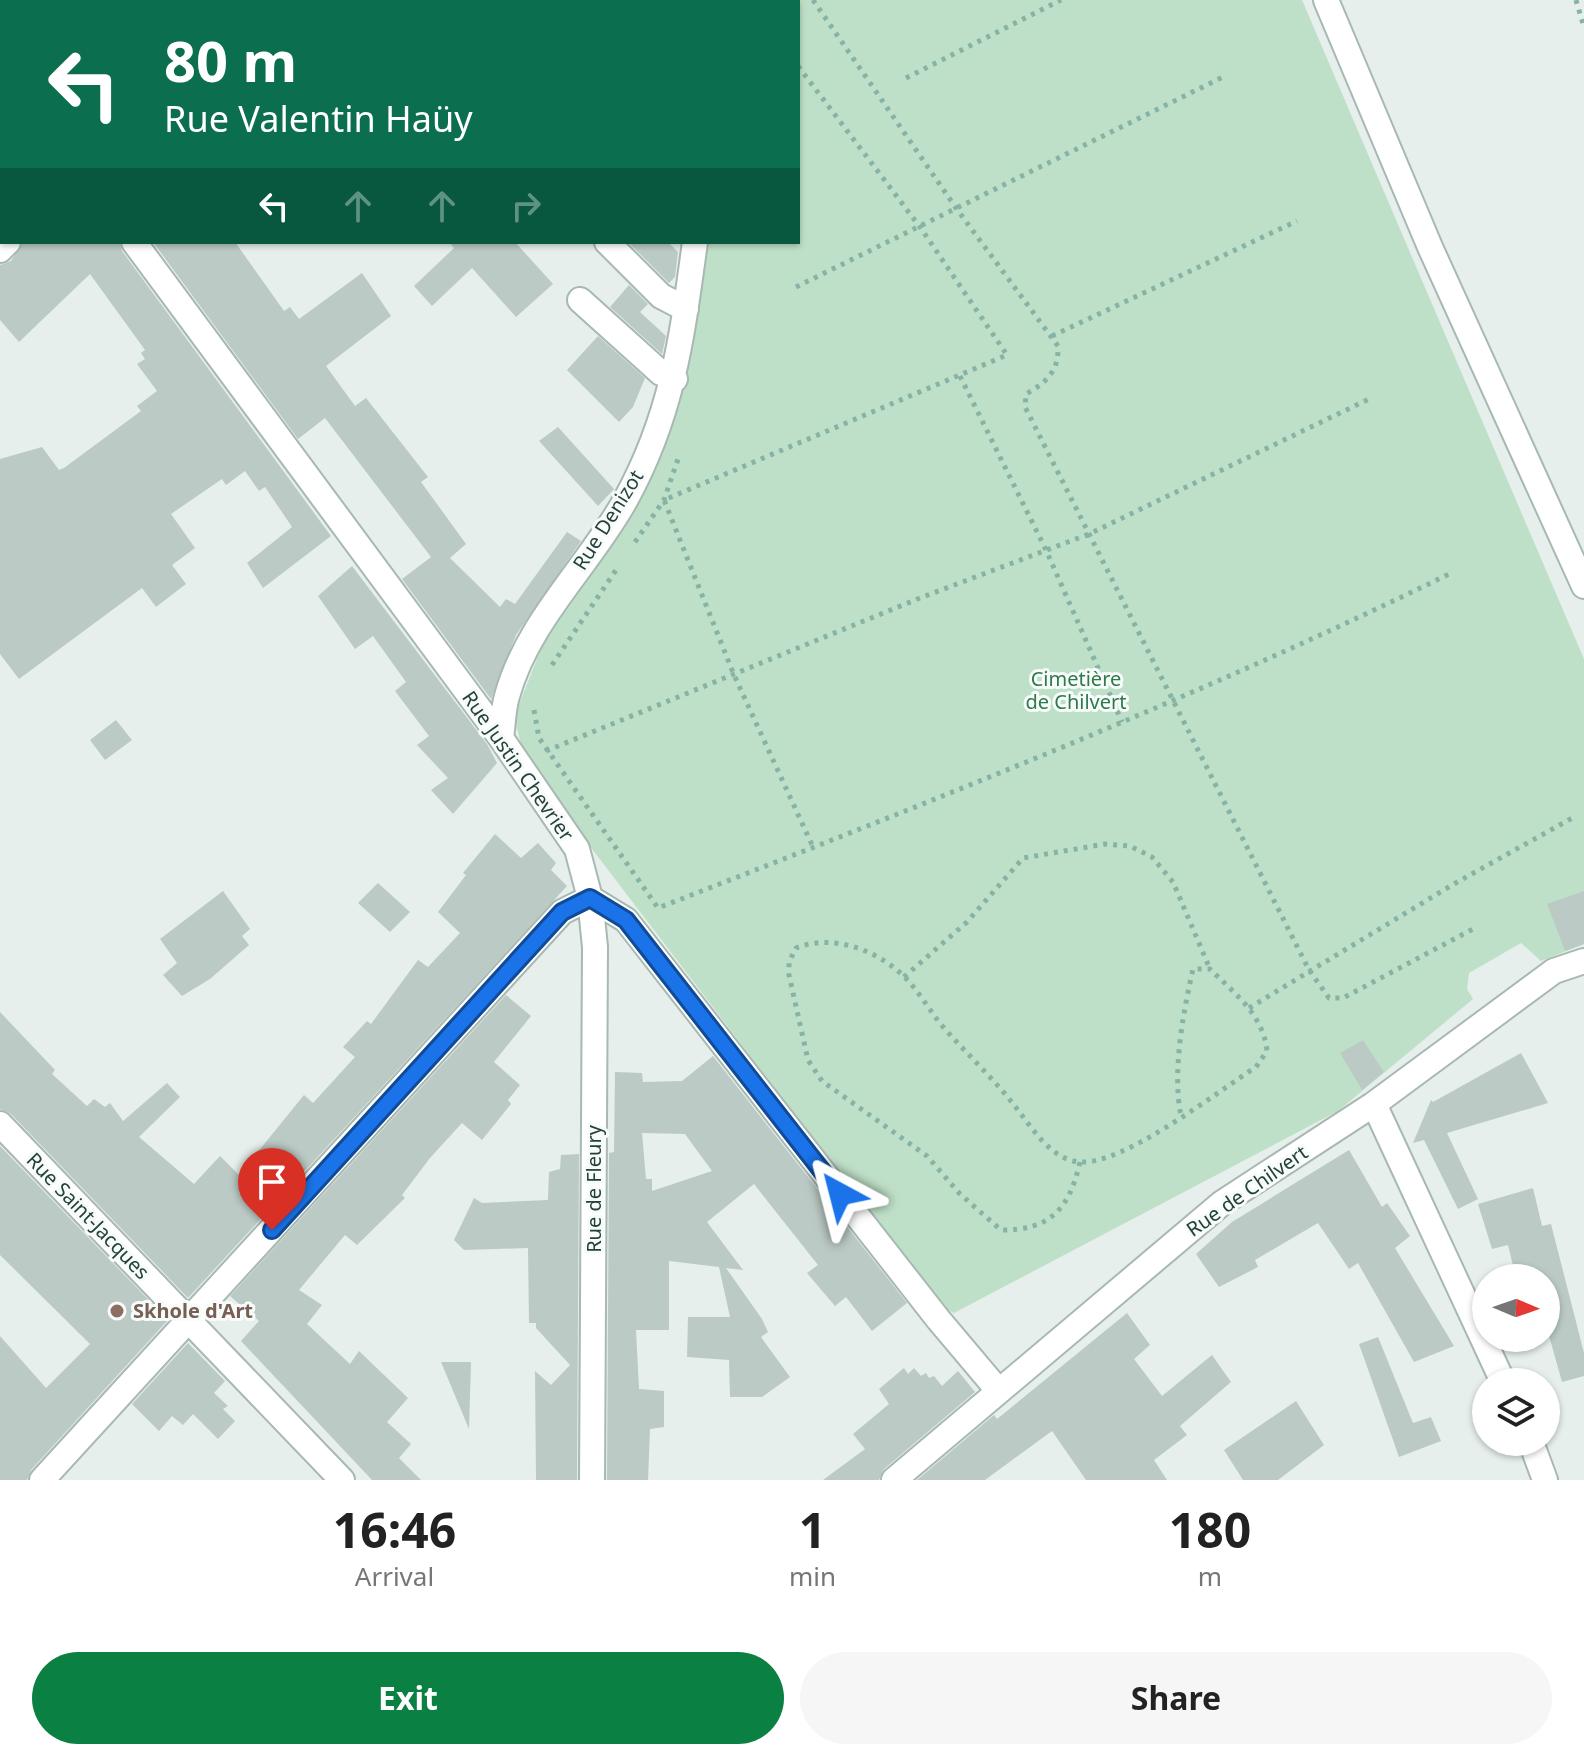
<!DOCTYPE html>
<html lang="en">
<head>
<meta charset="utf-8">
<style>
  :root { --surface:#fff; --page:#f6f6f6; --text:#222; --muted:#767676; --accent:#0b8043 }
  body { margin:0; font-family:"Noto Sans",sans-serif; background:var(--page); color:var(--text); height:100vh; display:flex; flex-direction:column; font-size:30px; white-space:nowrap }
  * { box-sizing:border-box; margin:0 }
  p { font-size:26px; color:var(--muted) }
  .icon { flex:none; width:44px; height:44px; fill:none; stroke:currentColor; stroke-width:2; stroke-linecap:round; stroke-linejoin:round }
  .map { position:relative; height:1480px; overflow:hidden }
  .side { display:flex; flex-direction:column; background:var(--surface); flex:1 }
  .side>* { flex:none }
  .guide { position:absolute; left:0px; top:0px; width:800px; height:244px; box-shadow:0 2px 6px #0004; background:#0b6e4f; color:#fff; overflow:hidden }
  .needle { width:52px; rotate:92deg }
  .fabs { position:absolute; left:1472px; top:1264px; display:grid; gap:16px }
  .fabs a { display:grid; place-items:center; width:88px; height:88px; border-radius:50%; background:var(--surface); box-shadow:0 2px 6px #0004; font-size:40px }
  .pin { position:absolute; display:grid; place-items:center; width:68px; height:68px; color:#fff; margin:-82px -34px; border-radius:50% 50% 50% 0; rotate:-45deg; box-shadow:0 0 8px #0007 }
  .pin .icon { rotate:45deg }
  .me { position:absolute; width:88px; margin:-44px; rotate:322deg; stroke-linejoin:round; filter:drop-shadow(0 0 6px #0008) }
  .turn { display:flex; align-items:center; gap:28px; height:168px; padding:0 32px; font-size:36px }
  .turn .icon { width:104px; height:104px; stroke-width:2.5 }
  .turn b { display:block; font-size:56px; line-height:68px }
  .lanes { display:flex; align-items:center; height:76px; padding:0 32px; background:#0003; justify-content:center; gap:40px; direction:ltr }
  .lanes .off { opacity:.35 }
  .eta { display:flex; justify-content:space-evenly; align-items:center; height:136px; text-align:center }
  .eta b { font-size:48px; font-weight:700; line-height:56px }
  .primary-button { display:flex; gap:16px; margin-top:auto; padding:16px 32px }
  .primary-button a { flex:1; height:92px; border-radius:48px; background:var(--accent); color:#fff; font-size:32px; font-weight:700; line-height:92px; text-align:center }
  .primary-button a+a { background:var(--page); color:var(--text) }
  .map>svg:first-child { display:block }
  .green { fill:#bfe0c8 }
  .building { fill:#bbcac4; fill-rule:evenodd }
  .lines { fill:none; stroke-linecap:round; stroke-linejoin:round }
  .minor-casing { stroke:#a8b8b2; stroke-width:28 }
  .path { stroke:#86b3a5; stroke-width:5; stroke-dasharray:4 6; stroke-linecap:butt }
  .minor { stroke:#fff; stroke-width:24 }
  .route-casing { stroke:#114b97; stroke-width:20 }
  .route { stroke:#1a73e8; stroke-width:14 }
  .education-dot { fill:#8d6e63; stroke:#f7fbf9; stroke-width:3 }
  .labels { text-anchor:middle; stroke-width:6; stroke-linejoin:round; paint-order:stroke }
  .street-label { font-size:20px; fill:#24423a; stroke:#f7fbf9 }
  .park-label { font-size:20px; fill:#2d7a4b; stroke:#f7fbf9 }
  .education-label { font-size:20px; font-weight:bold; fill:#785e54; stroke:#f7fbf9; text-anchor:start }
</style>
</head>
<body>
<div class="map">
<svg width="1584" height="1480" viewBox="0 0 1584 1480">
  <rect width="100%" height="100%" fill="#e6efeb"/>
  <path class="green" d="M761,0H1302L1584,659V944L1541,961L1521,943L1469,973L1467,989L1473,999L1338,1111L954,1313L942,1307L576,828L523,752L514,717L545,639L637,495L704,242H798V2Z"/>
  <path class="building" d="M23,242H119L122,251L331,536L263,588L247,563L292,527L265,487L259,491L245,471L226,485L222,479L171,514L195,548L172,565L186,584L156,607L142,588L19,679L0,654V459L42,447L59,470L64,468L141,411L137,406L157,391L137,364L145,359L141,353L145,350L90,274L19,342L0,320V265L11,261Z
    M153,242H235L284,311L290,307L299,319L362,273L391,316L326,366L355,406L366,398L428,477L421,482L466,544L450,558L500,607L506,599L515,604L567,532L581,541L516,635L491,699L402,579L431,557L325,418L298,439Z
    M449,242H515L553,284L516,317L472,268L432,306L414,286L454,248Z
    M628,242H668L678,252L675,277L669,283Z
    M629,285L648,304L640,312L666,336L662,354L610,307Z
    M598,336L645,378L633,407L619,422L567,370Z
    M558,427L614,489L598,506L539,441Z
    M352,566L487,744L497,763L453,814L431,790L448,778L417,745L429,736L395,691L406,682L373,636L355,649L318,596Z
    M116,720L132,740L105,760L90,740Z
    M495,834L521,858L538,843L556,863L551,870L567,886L188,1298L11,1114L0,1109V1012L55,1070L52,1074L87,1106L94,1099L105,1107L110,1103L123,1121L167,1083L180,1097L139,1137L194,1184L220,1156L239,1175L304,1095L313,1103L355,1057L343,1047L367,1021L371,1024L418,960L428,967L460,933L438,912L466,875L463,873Z
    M378,883L410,912L390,932L358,903Z
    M223,891L250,929L242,936L249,945L210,979L182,996L163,975L177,963L160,939Z
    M1584,891V944L1565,951L1547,904Z
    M506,995L531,1016L494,1062L520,1085L508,1100L511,1104L482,1140L462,1123L430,1158L402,1195L405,1198L357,1245L345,1235L299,1290L322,1305L307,1324L350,1364L359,1351L408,1398L387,1422L411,1444L399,1458L421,1480H372L241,1341L259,1321L230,1296Z
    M1363,1040L1384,1072L1362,1090L1340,1053Z
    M1521,1053L1548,1103L1447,1133L1478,1199L1458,1209L1424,1140L1413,1143L1431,1100L1433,1102Z
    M713,1056L907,1303L872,1331L846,1297L835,1306L807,1273L818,1265L754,1184L707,1222L743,1270L726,1268L762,1319L768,1332L761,1337L790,1377L762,1397H730L729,1360L687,1357L688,1317H730L719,1267L669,1261V1330H636L639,1389L664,1391V1427L650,1429L648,1480H607L609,1153L614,1152L615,1072L642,1073L643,1082L682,1081ZM642,1133L685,1134L712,1171L652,1191V1179H646Z
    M0,1146L168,1320L31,1470L27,1480H0V1336L46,1388L90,1344L0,1255Z
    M1349,1150L1382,1207L1387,1203L1410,1236L1395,1248L1454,1346L1414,1362L1358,1263L1349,1269L1318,1223L1255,1260L1258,1267L1219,1287L1196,1254L1232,1222Z
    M579,1154L577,1480H536L535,1371L551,1385L570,1365L536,1328V1323H529L528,1248L464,1250L454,1240L474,1198L482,1203L548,1200L549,1172L560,1169L561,1155Z
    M1533,1188L1542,1226L1551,1224L1584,1353V1376L1562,1382L1546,1325V1278H1516L1508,1245L1492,1249L1478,1204Z
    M1127,1313L1150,1345L1134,1359L1162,1396L1212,1355L1231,1382L1180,1426L1187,1435L1154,1460L1167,1480H1086L1052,1431L985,1480H917L994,1415L997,1419Z
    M1378,1337L1413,1423L1431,1417L1441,1441L1399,1457L1359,1344Z
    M188,1343L225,1381L214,1393L228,1406L223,1409L235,1421L218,1439L193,1414L183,1425L172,1416L159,1431L132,1404Z
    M441,1362H471L469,1429Z
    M904,1368L908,1374L914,1368L921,1376L926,1373L929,1378L934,1376L942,1386L958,1371L975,1392L884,1469L879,1480H823L865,1449L853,1434L889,1404L879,1389Z
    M1296,1401L1324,1445L1278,1480H1243L1224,1450Z"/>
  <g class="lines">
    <g class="minor-casing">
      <path id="minor" d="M1326,0L1430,247L1584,586
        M255,2L257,0
        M752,2L753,0
        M0,60L2,63
        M134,242L501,738L577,849L590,898L626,920L938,1319L997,1389
        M607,242L661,296L686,309
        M0,250L8,242
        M580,300L661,373L675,379
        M501,738C503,725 503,709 507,696C528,620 589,566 626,499C673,413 682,337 695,242
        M1374,1104L1503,1382
        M0,1124L342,1480
        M1531,1442L1545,1480
        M42,1480L562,912L590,898L595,947L592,1480
        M894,1480L1222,1203L1374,1104L1554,971L1584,961"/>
    </g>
    <path class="path" d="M813,0L956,208L1058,346C1059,371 1047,382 1026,394L1025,407L1309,970L1329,998H1343L1473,929
      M1576,0L1584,27
      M789,2V0
      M798,66L920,227L1007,355L664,500L734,675L813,847
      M906,78L1061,0
      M796,287L1223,77
      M1052,336L1297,221
      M960,376L1046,550L1122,722
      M635,542L664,500L679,456
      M552,665L616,570
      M534,710L539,738L658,908C925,804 1192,700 1449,574
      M546,751L920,598L1089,534L1369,399
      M904,977L967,922L1023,858L1105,844L1130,846L1152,857L1173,882L1210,969
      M1249,1008L1452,885L1574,817
      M1080,1162C1069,1210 1050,1230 1001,1230L960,1194L927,1156L822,1081L808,1060L789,975V962L796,948C835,932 885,953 911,984C923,998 932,1014 944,1028C967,1054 992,1077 1014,1105C1031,1126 1051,1161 1081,1162C1125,1164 1217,1092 1256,1067L1267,1051C1263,1014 1235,994 1210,969H1193C1183,1013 1172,1072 1181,1116"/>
    <use href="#minor" class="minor"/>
  </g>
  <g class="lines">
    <g class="route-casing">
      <path id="route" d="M272,1230L562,912L590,898L626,920L840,1194"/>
    </g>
    <use href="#route" class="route"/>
  </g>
  <circle class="education-dot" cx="117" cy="1311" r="8"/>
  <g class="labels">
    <g class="street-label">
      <text transform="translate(608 520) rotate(-58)" y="7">Rue Denizot</text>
      <text transform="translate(518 766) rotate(55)" y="7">Rue Justin Chevrier</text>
      <text transform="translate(594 1189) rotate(-90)" y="7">Rue de Fleury</text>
      <text transform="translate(1247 1191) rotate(-35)" y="7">Rue de Chilvert</text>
      <text transform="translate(88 1216) rotate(46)" y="7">Rue Saint-Jacques</text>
    </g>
    <g class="park-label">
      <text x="1076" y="686">Cimetière<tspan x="1076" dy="23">de Chilvert</tspan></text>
    </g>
    <g class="education-label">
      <text x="133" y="1318">Skhole d'Art</text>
    </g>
  </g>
</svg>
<div class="fabs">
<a><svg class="needle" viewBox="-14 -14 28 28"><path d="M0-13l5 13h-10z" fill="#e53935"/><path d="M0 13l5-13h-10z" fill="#767676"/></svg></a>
<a><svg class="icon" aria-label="layers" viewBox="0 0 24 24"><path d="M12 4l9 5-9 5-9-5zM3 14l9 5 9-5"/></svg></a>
</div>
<div class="pin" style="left:272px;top:1230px;background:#d93025"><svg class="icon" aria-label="arrive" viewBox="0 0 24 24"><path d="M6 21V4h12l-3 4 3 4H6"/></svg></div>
<svg class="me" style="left:840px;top:1194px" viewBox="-20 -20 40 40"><path d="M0-17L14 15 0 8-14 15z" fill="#1a73e8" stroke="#fff" stroke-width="4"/></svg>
<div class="guide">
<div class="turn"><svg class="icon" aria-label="left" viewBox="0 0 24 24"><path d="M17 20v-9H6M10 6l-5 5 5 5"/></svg><div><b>80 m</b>Rue Valentin Haüy</div></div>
<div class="lanes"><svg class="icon" aria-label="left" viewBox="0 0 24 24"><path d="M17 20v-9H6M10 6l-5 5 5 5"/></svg><svg class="icon off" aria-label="ahead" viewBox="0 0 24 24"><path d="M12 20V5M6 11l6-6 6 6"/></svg><svg class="icon off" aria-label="ahead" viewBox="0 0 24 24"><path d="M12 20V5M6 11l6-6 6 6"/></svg><svg class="icon off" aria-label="right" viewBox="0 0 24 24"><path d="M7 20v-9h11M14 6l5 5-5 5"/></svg></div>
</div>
</div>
<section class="side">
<div class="eta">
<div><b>16:46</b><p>Arrival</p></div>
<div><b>1</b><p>min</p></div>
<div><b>180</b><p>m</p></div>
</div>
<div class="primary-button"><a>Exit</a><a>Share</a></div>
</section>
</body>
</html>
